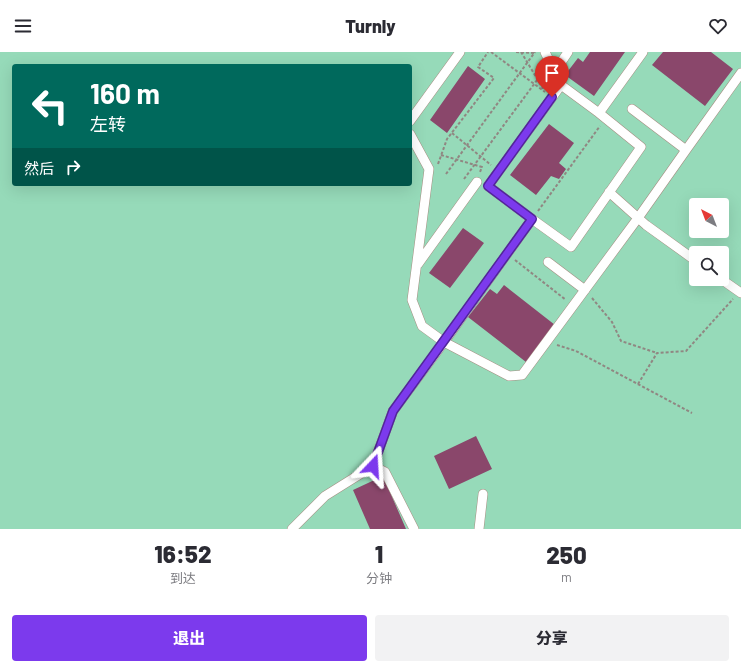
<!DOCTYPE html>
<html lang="zh">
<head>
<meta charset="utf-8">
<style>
  :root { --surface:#fff; --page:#f2f2f3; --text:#2b2b33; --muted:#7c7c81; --accent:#7c3aed }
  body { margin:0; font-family:Barlow,"Noto Sans SC",sans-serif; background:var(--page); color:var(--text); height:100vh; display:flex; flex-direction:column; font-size:15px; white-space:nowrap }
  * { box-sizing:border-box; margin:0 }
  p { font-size:13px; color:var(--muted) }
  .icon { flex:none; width:22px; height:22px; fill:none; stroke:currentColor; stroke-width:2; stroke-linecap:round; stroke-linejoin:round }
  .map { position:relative; height:477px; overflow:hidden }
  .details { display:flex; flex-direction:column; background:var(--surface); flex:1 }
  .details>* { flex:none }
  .top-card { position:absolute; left:12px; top:12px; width:400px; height:122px; border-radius:4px; box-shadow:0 4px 16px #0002; background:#00695c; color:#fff; overflow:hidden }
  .needle { width:26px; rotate:318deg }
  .buttons { position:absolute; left:689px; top:146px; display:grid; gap:8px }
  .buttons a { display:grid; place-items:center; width:40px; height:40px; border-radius:4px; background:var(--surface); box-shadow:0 4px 16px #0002; font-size:20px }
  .pin { position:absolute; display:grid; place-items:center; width:34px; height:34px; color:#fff; margin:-41px -17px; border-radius:50% 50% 50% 0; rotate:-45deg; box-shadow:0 0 4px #0007 }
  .pin .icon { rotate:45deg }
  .me { position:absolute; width:44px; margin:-22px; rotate:20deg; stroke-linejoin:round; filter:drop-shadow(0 0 3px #0008) }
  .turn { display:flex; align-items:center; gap:14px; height:84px; padding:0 12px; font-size:18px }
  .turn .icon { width:52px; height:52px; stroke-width:2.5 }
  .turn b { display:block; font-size:28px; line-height:34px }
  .then { display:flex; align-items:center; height:38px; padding:0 12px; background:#0003; gap:8px; font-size:15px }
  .eta { display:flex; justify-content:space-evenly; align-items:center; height:68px; text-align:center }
  .eta b { font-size:24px; font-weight:800; line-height:28px }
  .primary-button { display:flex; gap:8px; margin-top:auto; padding:8px 12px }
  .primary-button a { flex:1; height:46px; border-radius:4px; background:var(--accent); color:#fff; font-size:16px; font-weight:800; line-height:46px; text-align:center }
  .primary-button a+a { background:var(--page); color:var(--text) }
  header { display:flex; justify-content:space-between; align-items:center; height:52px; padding:0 12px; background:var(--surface); font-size:18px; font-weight:800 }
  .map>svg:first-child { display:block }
  .green { fill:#96dab9; fill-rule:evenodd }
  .building { fill:#8a476b }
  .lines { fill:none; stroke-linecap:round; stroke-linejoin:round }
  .minor-casing { stroke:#a58f82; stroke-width:10 }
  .path { stroke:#908782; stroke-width:2; stroke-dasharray:3 2; stroke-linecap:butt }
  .minor { stroke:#fff; stroke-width:9 }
  .route-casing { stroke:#51269a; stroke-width:10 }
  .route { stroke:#7c3aed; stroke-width:7 }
</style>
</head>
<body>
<header><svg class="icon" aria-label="menu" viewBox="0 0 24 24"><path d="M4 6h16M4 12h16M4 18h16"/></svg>Turnly<svg class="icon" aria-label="heart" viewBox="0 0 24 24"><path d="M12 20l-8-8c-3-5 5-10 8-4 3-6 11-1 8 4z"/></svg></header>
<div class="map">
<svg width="741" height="477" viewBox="0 0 741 477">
  <rect width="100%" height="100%" fill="#fbf2ec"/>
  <path class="green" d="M0,0H741V477H0ZM14,14H410V132H14ZM696,153H722V179H696ZM696,201H722V227H696Z"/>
  <path class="building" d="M590,0H625L594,44L565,23L578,6L583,10Z
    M663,0H711L733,17L705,54L652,13Z
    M468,14L485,27L447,81L430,68Z
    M549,72L574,91L559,111L566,117L559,127L551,124L536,143L510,123Z
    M463,176L484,191L450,236L429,221Z
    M504,233L555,273L526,310L468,265L490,237L497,242Z
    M476,384L492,417L449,437L434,404Z
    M383,424L406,477H370L353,438Z"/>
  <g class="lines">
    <g class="minor-casing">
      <path id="minor" d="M545,0L561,33
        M554,21L568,0
        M632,57L686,98L638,166L522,323L509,324L444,290L532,167L571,195L641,95L599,61L643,0
        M410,69L460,0
        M410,82L429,117L412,248L422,274L444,290L393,359L373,414L385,420L414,477
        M686,98L741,21
        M609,140L646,173L696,209
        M532,167L488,134L561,33L599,61
        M548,210L585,238
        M418,212L477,130
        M721,227L741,241
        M292,477L325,444L373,414
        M479,477L483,442"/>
    </g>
    <path class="path" d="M491,0L545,40
      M516,0L534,1
      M521,0L544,38
      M452,81L491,113
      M441,103L482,115L480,120
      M438,112L447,87L494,26L478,15L488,0
      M446,122L535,0
      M464,127L543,20
      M538,159L600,74
      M515,208L566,248
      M592,246L612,270L621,289L657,301
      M557,293L576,299L692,361
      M638,332L657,301L686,299L733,247"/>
    <use href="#minor" class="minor"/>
  </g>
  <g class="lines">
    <g class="route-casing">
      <path id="route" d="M373,414L393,359L532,167L488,134L552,45"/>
    </g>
    <use href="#route" class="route"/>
  </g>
</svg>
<div class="buttons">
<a><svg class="needle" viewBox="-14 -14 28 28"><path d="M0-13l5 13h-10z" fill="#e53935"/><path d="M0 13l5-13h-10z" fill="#7c7c81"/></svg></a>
<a><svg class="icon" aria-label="search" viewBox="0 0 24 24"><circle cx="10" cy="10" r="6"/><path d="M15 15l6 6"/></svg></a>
</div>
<div class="pin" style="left:552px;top:45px;background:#d93025"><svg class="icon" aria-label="arrive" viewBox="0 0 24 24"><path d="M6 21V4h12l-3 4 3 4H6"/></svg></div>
<svg class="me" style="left:373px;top:414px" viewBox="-20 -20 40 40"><path d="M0-17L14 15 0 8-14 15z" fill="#7c3aed" stroke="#fff" stroke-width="4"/></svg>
<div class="top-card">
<div class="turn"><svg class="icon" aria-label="left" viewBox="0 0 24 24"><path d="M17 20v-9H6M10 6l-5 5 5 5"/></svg><div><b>160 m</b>左转</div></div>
<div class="then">然后<svg class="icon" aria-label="right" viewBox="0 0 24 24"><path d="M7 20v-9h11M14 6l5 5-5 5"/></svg></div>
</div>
</div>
<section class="details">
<div class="eta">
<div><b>16:52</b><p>到达</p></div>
<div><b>1</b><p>分钟</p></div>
<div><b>250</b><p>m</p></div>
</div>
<div class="primary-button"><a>退出</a><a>分享</a></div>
</section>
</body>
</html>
